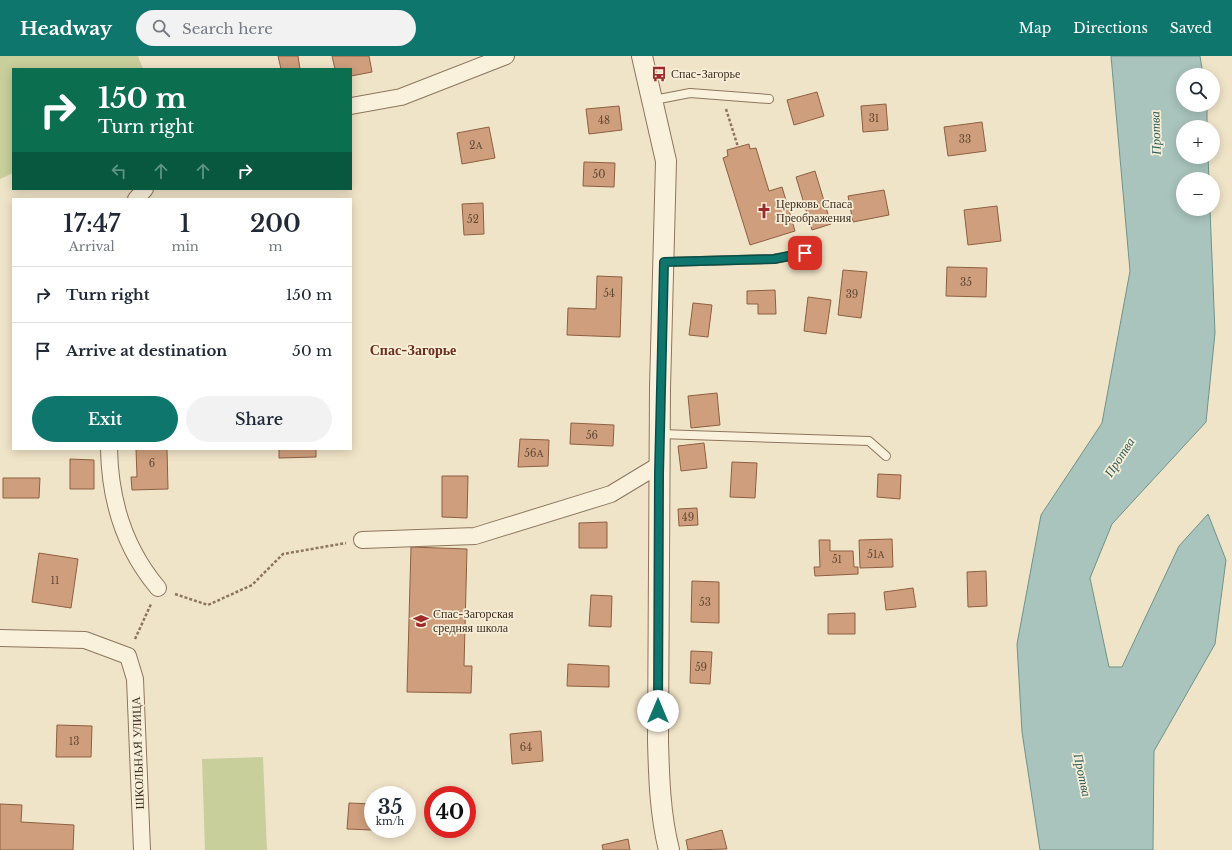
<!DOCTYPE html>
<html lang="en">
<head>
<meta charset="utf-8">
<style>
  :root { --surface:#fff; --page:#f2f2f3; --text:#1f2937; --muted:#747a83; --line:#e0e1e3; --accent:#0f766e }
  body { margin:0; font-family:"Libre Baskerville",serif; background:var(--page); color:var(--text); height:100vh; display:flex; flex-direction:column; font-size:15px; white-space:nowrap }
  * { box-sizing:border-box; margin:0 }
  p { font-size:13px; color:var(--muted) }
  .icon { flex:none; width:22px; height:22px; fill:none; stroke:currentColor; stroke-width:2; stroke-linecap:round; stroke-linejoin:round }
  .map { position:relative; flex:1; overflow:hidden }
  .panel { position:absolute; left:12px; top:142px; width:340px; height:252px; display:flex; flex-direction:column; background:var(--surface); border-radius:0px; box-shadow:0 2px 10px #0003 }
  .panel>* { flex:none }
  .top-card { position:absolute; left:12px; top:12px; width:340px; height:122px; border-radius:0px; box-shadow:0 2px 10px #0003; background:#0b6e4f; color:#fff; overflow:hidden }
  .buttons { position:absolute; left:1176px; top:12px; display:grid; gap:8px }
  .buttons a { display:grid; place-items:center; width:44px; height:44px; border-radius:50%; background:var(--surface); box-shadow:0 2px 10px #0003; font-size:20px }
  .speed { position:absolute; left:364px; top:730px; display:flex; gap:8px; font-size:20px; font-weight:700; text-align:center }
  .speed>* { display:grid; place-content:center; width:52px; height:52px; border-radius:50%; background:var(--surface); box-shadow:0 2px 10px #0003; line-height:1 }
  .speed small { font-size:10px; font-weight:400 }
  .speed .limit { border:6px solid #d22; background:#fff; color:#111 }
  .pin { position:absolute; display:grid; place-items:center; width:34px; height:34px; color:#fff; margin:-17px; border-radius:8px; box-shadow:0 2px 6px #0006 }
  .me { position:absolute; width:44px; margin:-22px; rotate:0deg; stroke-linejoin:round; filter:drop-shadow(0 0 3px #0008) }
  .turn { display:flex; align-items:center; gap:14px; height:84px; padding:0 20px; font-size:18px }
  .turn .icon { width:52px; height:52px; stroke-width:2.5 }
  .turn b { display:block; font-size:28px; line-height:34px }
  .lanes { display:flex; align-items:center; height:38px; padding:0 20px; background:#0003; justify-content:center; gap:20px; direction:ltr }
  .lanes .off { opacity:.35 }
  .eta { display:flex; justify-content:space-evenly; align-items:center; height:68px; text-align:center }
  .eta b { font-size:24px; font-weight:600; line-height:28px }
  .button { display:flex; gap:8px; margin-top:auto; padding:8px 20px }
  .button a { flex:1; height:46px; border-radius:24px; background:var(--accent); color:#fff; font-size:16px; font-weight:600; line-height:46px; text-align:center }
  .button a+a { background:var(--page); color:var(--text) }
  ul { padding:0; list-style:none }
  li { display:flex; align-items:center; gap:12px; height:56px; padding:0 20px; border-top:1px solid var(--line) }
  li div { flex:1 }
  li b { display:block; font-size:15px }
  li em { font-style:normal }
  header { display:flex; align-items:center; gap:24px; box-sizing:border-box; height:56px; padding:0 20px; background:var(--accent); color:#fff }
  header strong { font-size:19px }
  nav { display:flex; gap:22px; margin-inline-start:auto; font-size:14px }
  .search { width:280px; height:36px; background:var(--page); display:flex; align-items:center; gap:10px; box-sizing:border-box; padding:0 14px; border-radius:22px; color:var(--muted); font-size:15px }
  .map>svg:first-child { display:block }
  .green { fill:#c9cf9b }
  .water { fill:#a9c4bc; stroke:#6f938a }
  .building { fill:#cf9f7d; stroke:#8d5f41 }
  .lines { fill:none; stroke-linecap:round; stroke-linejoin:round }
  .service-casing { stroke:#8d765c; stroke-width:10 }
  .minor-casing { stroke:#8d765c; stroke-width:18 }
  .tertiary-casing { stroke:#8d765c; stroke-width:22 }
  .path { stroke:#8d765c; stroke-width:2.5; stroke-dasharray:3 2; stroke-linecap:butt }
  .service { stroke:#faf1dc; stroke-width:8 }
  .minor { stroke:#faf1dc; stroke-width:16 }
  .tertiary { stroke:#faf1dc; stroke-width:20 }
  .route-casing { stroke:#0a4d48; stroke-width:10 }
  .route { stroke:#0f766e; stroke-width:7 }
  .labels { text-anchor:middle; stroke-width:3.5; stroke-linejoin:round; paint-order:stroke }
  .number-label { font-size:10px; fill:#624a37 }
  .poi-label { font-size:12px; fill:#3d2e20; stroke:#f7eed8; text-anchor:start }
  .street-label { font-size:12px; fill:#3d2e20; stroke:#f7eed8 }
  .water-label { font-size:13px; font-style:italic; fill:#2f5d5a; stroke:#f7eed8 }
  .quarter-label { font-size:14px; font-weight:bold; fill:#6b2e1e; stroke:#f7eed8 }
</style>
</head>
<body>
<header>
<strong>Headway</strong>
<div class="search"><svg class="icon" aria-label="search" viewBox="0 0 24 24"><circle cx="10" cy="10" r="6"/><path d="M15 15l6 6"/></svg>Search here</div>
<nav><a>Map</a><a>Directions</a><a>Saved</a></nav>
</header>
<div class="map">
<svg width="1232" height="794" viewBox="0 0 1232 794">
  <rect width="100%" height="100%" fill="#f0e4c8"/>
  <path class="green" d="M0,0H138L143,13H13V117L0,123Z
    M263,701L267,794H205L202,703Z"/>
  <path class="water" d="M1111,0H1200L1203,19H1183V49H1207V71H1183V101H1208L1209,123H1183V153H1210L1215,277L1206,366L1112,468L1090,522L1109,611H1122L1179,490L1208,458L1226,504L1215,588L1154,695L1153,794H1040L1022,676L1017,588L1041,459L1102,367L1130,215Z"/>
  <path class="building" d="M278,0H298L300,13H281Z
    M332,0H369L372,16L351,20V13H335Z
    M817,36L824,60L794,69L787,44Z
    M886,48L888,74L863,76L861,50Z
    M619,50L622,74L589,78L586,53Z
    M982,66L986,95L948,100L944,71Z
    M489,71L495,102L462,108L457,77Z
    M749,88L750,93L756,92L769,135L782,131L795,175L750,189L723,102L728,100L727,94Z
    M584,106L615,107L614,131L583,130Z
    M815,115L831,168L812,174L796,121Z
    M884,134L889,159L853,166L848,140Z
    M483,147L484,178L464,179L462,148Z
    M997,150L1001,185L968,189L964,154Z
    M947,211L987,212L986,241L946,240Z
    M843,214L867,216L861,262L838,259Z
    M597,220L622,221L620,281L567,279L568,252L596,253Z
    M775,234L776,258H758V248H747V235Z
    M808,241L831,244L826,278L804,275Z
    M693,247L712,249L708,281L689,279Z
    M717,337L720,369L691,372L688,340Z
    M571,367L614,369L613,390L570,388Z
    M520,383L549,384L548,410L518,411Z
    M704,387L707,412L681,415L678,390Z
    M136,393H167L168,433L132,434L131,421H137Z
    M279,393H316V401L279,402Z
    M70,403L94,404V433H70Z
    M732,406L757,407L755,442L730,441Z
    M878,418L901,419L900,443L877,441Z
    M442,420H468L467,462L442,461Z
    M3,422H40L39,442H3Z
    M697,452L698,469L679,470L678,453Z
    M607,466V492H579V467Z
    M892,483L893,511L860,512L859,484Z
    M819,484H830V495H853L854,511H858V518L815,520L814,511H820Z
    M411,491L467,493L464,610H472L471,637L407,636Z
    M39,497L78,503L71,552L32,546Z
    M986,515L987,550L968,551L967,516Z
    M692,525L719,526V567L691,566Z
    M913,532L916,551L886,554L884,536Z
    M591,539L612,540L611,571L589,570Z
    M855,557V578H828V558Z
    M691,595L712,596L710,628L690,627Z
    M568,608L609,610V631L567,630Z
    M57,669L92,670L91,701H56Z
    M541,675L543,705L512,708L510,678Z
    M349,747L373,748L372,774L347,773Z
    M0,748L22,749L21,766L74,769L73,794H0Z
    M722,774L727,793L688,794L686,784Z
    M628,783L630,794H603L602,789Z"/>
  <g class="lines">
    <g class="service-casing">
      <path id="service" d="M654,44L690,37L769,43
        M664,206L774,203L805,197
        M660,378L869,385L886,400"/>
    </g>
    <g class="minor-casing">
      <path id="minor" d="M351,50L401,41L506,0
        M136,143L145,133
        M109,393C110,444 125,493 158,532
        M362,484L475,480L611,438L659,409
        M0,582L85,584L128,600L135,623L142,794"/>
    </g>
    <g class="tertiary-casing">
      <path id="tertiary" d="M642,0L666,105L660,332L658,685C659,722 660,758 669,794"/>
    </g>
    <path class="path" d="M726,53L738,91
      M175,538L208,549L252,529L283,498L346,487
      M135,583L151,548"/>
    <use href="#service" class="service"/>
    <use href="#minor" class="minor"/>
    <use href="#tertiary" class="tertiary"/>
  </g>
  <g class="lines">
    <g class="route-casing">
      <path id="route" d="M658,655L659,418L664,206L774,203L805,197"/>
    </g>
    <use href="#route" class="route"/>
  </g>
  <defs>
    <g id="bus-bare" transform="scale(1.2)"><path d="M-5-6H5V4H4V6H2V4H-2V6H-4V4H-5ZM-3.5-4V0h7V-4ZM-3.5 1.2v1.5H-2V1.2ZM2 1.2v1.5H3.5V1.2Z" fill="#9e2a2b" stroke="#f7eed8" stroke-width="2.5" paint-order="stroke"/></g>
    <g id="church-bare" transform="scale(1.2)"><path d="M-1.2-6h2.4v3.5h3.3v2.4h-3.3V6h-2.4V-.1h-3.3v-2.4h3.3Z" fill="#9e2a2b" stroke="#f7eed8" stroke-width="2.5" paint-order="stroke"/></g>
    <g id="school-bare" transform="scale(1.2)"><path d="M0-5L7-2L0 1L-7-2ZM-4 1L0 2.5L4 1V4Q0 6-4 4Z" fill="#9e2a2b" stroke="#f7eed8" stroke-width="2.5" paint-order="stroke"/></g>
  </defs>
  <g fill-rule="evenodd">
    <use href="#bus-bare" x="659" y="18"/>
    <use href="#church-bare" x="764" y="155"/>
    <use href="#school-bare" x="421" y="565"/>
  </g>
  <g class="labels">
    <g class="number-label">
      <text x="874" y="66">31</text>
      <text x="604" y="68">48</text>
      <text x="965" y="87">33</text>
      <text x="476" y="93">2А</text>
      <text x="599" y="122">50</text>
      <text x="473" y="167">52</text>
      <text x="966" y="230">35</text>
      <text x="609" y="241">54</text>
      <text x="852" y="242">39</text>
      <text x="592" y="383">56</text>
      <text x="534" y="401">56А</text>
      <text x="152" y="411">6</text>
      <text x="688" y="465">49</text>
      <text x="876" y="502">51А</text>
      <text x="837" y="507">51</text>
      <text x="55" y="528">11</text>
      <text x="705" y="550">53</text>
      <text x="701" y="615">59</text>
      <text x="74" y="689">13</text>
      <text x="526" y="695">64</text>
    </g>
    <g class="poi-label">
      <text x="671" y="22">Спас-Загорье</text>
      <text x="776" y="152">Церковь Спаса<tspan x="776" dy="14">Преображения</tspan></text>
      <text x="433" y="562">Спас-Загорская<tspan x="433" dy="14">средняя школа</tspan></text>
    </g>
    <g class="street-label">
      <text transform="translate(138 697) rotate(-92)" y="4">ШКОЛЬНАЯ УЛИЦА</text>
    </g>
    <g class="water-label">
      <text transform="translate(1155 77) rotate(-92)" y="5">Протва</text>
      <text transform="translate(1119 401) rotate(-57)" y="5">Протва</text>
      <text transform="translate(1083 719) rotate(78)" y="5">Протва</text>
    </g>
    <g class="quarter-label">
      <text x="413" y="299">Спас-Загорье</text>
    </g>
  </g>
</svg>
<div class="buttons">
<a><svg class="icon" aria-label="search" viewBox="0 0 24 24"><circle cx="10" cy="10" r="6"/><path d="M15 15l6 6"/></svg></a>
<a>+</a>
<a>−</a>
</div>
<div class="speed"><div>35<small>km/h</small></div><div class="limit">40</div></div>
<div class="pin" style="left:805px;top:197px;background:#d93025"><svg class="icon" aria-label="arrive" viewBox="0 0 24 24"><path d="M6 21V4h12l-3 4 3 4H6"/></svg></div>
<svg class="me" style="left:658px;top:655px" viewBox="-20 -20 40 40"><circle r="19" fill="#fff"/><path d="M0-13L10 11 0 6-10 11z" fill="#0f766e"/></svg>
<div class="top-card">
<div class="turn"><svg class="icon" aria-label="right" viewBox="0 0 24 24"><path d="M7 20v-9h11M14 6l5 5-5 5"/></svg><div><b>150 m</b>Turn right</div></div>
<div class="lanes"><svg class="icon off" aria-label="left" viewBox="0 0 24 24"><path d="M17 20v-9H6M10 6l-5 5 5 5"/></svg><svg class="icon off" aria-label="ahead" viewBox="0 0 24 24"><path d="M12 20V5M6 11l6-6 6 6"/></svg><svg class="icon off" aria-label="ahead" viewBox="0 0 24 24"><path d="M12 20V5M6 11l6-6 6 6"/></svg><svg class="icon" aria-label="right" viewBox="0 0 24 24"><path d="M7 20v-9h11M14 6l5 5-5 5"/></svg></div>
</div>
<section class="panel">
<div class="eta">
<div><b>17:47</b><p>Arrival</p></div>
<div><b>1</b><p>min</p></div>
<div><b>200</b><p>m</p></div>
</div>
<ul>
<li><svg class="icon" aria-label="right" viewBox="0 0 24 24"><path d="M7 20v-9h11M14 6l5 5-5 5"/></svg><div><b>Turn right</b></div><em>150 m</em></li>
<li><svg class="icon" aria-label="arrive" viewBox="0 0 24 24"><path d="M6 21V4h12l-3 4 3 4H6"/></svg><div><b>Arrive at destination</b></div><em>50 m</em></li>
</ul>
<div class="button"><a>Exit</a><a>Share</a></div>
</section>
</div>
</body>
</html>
